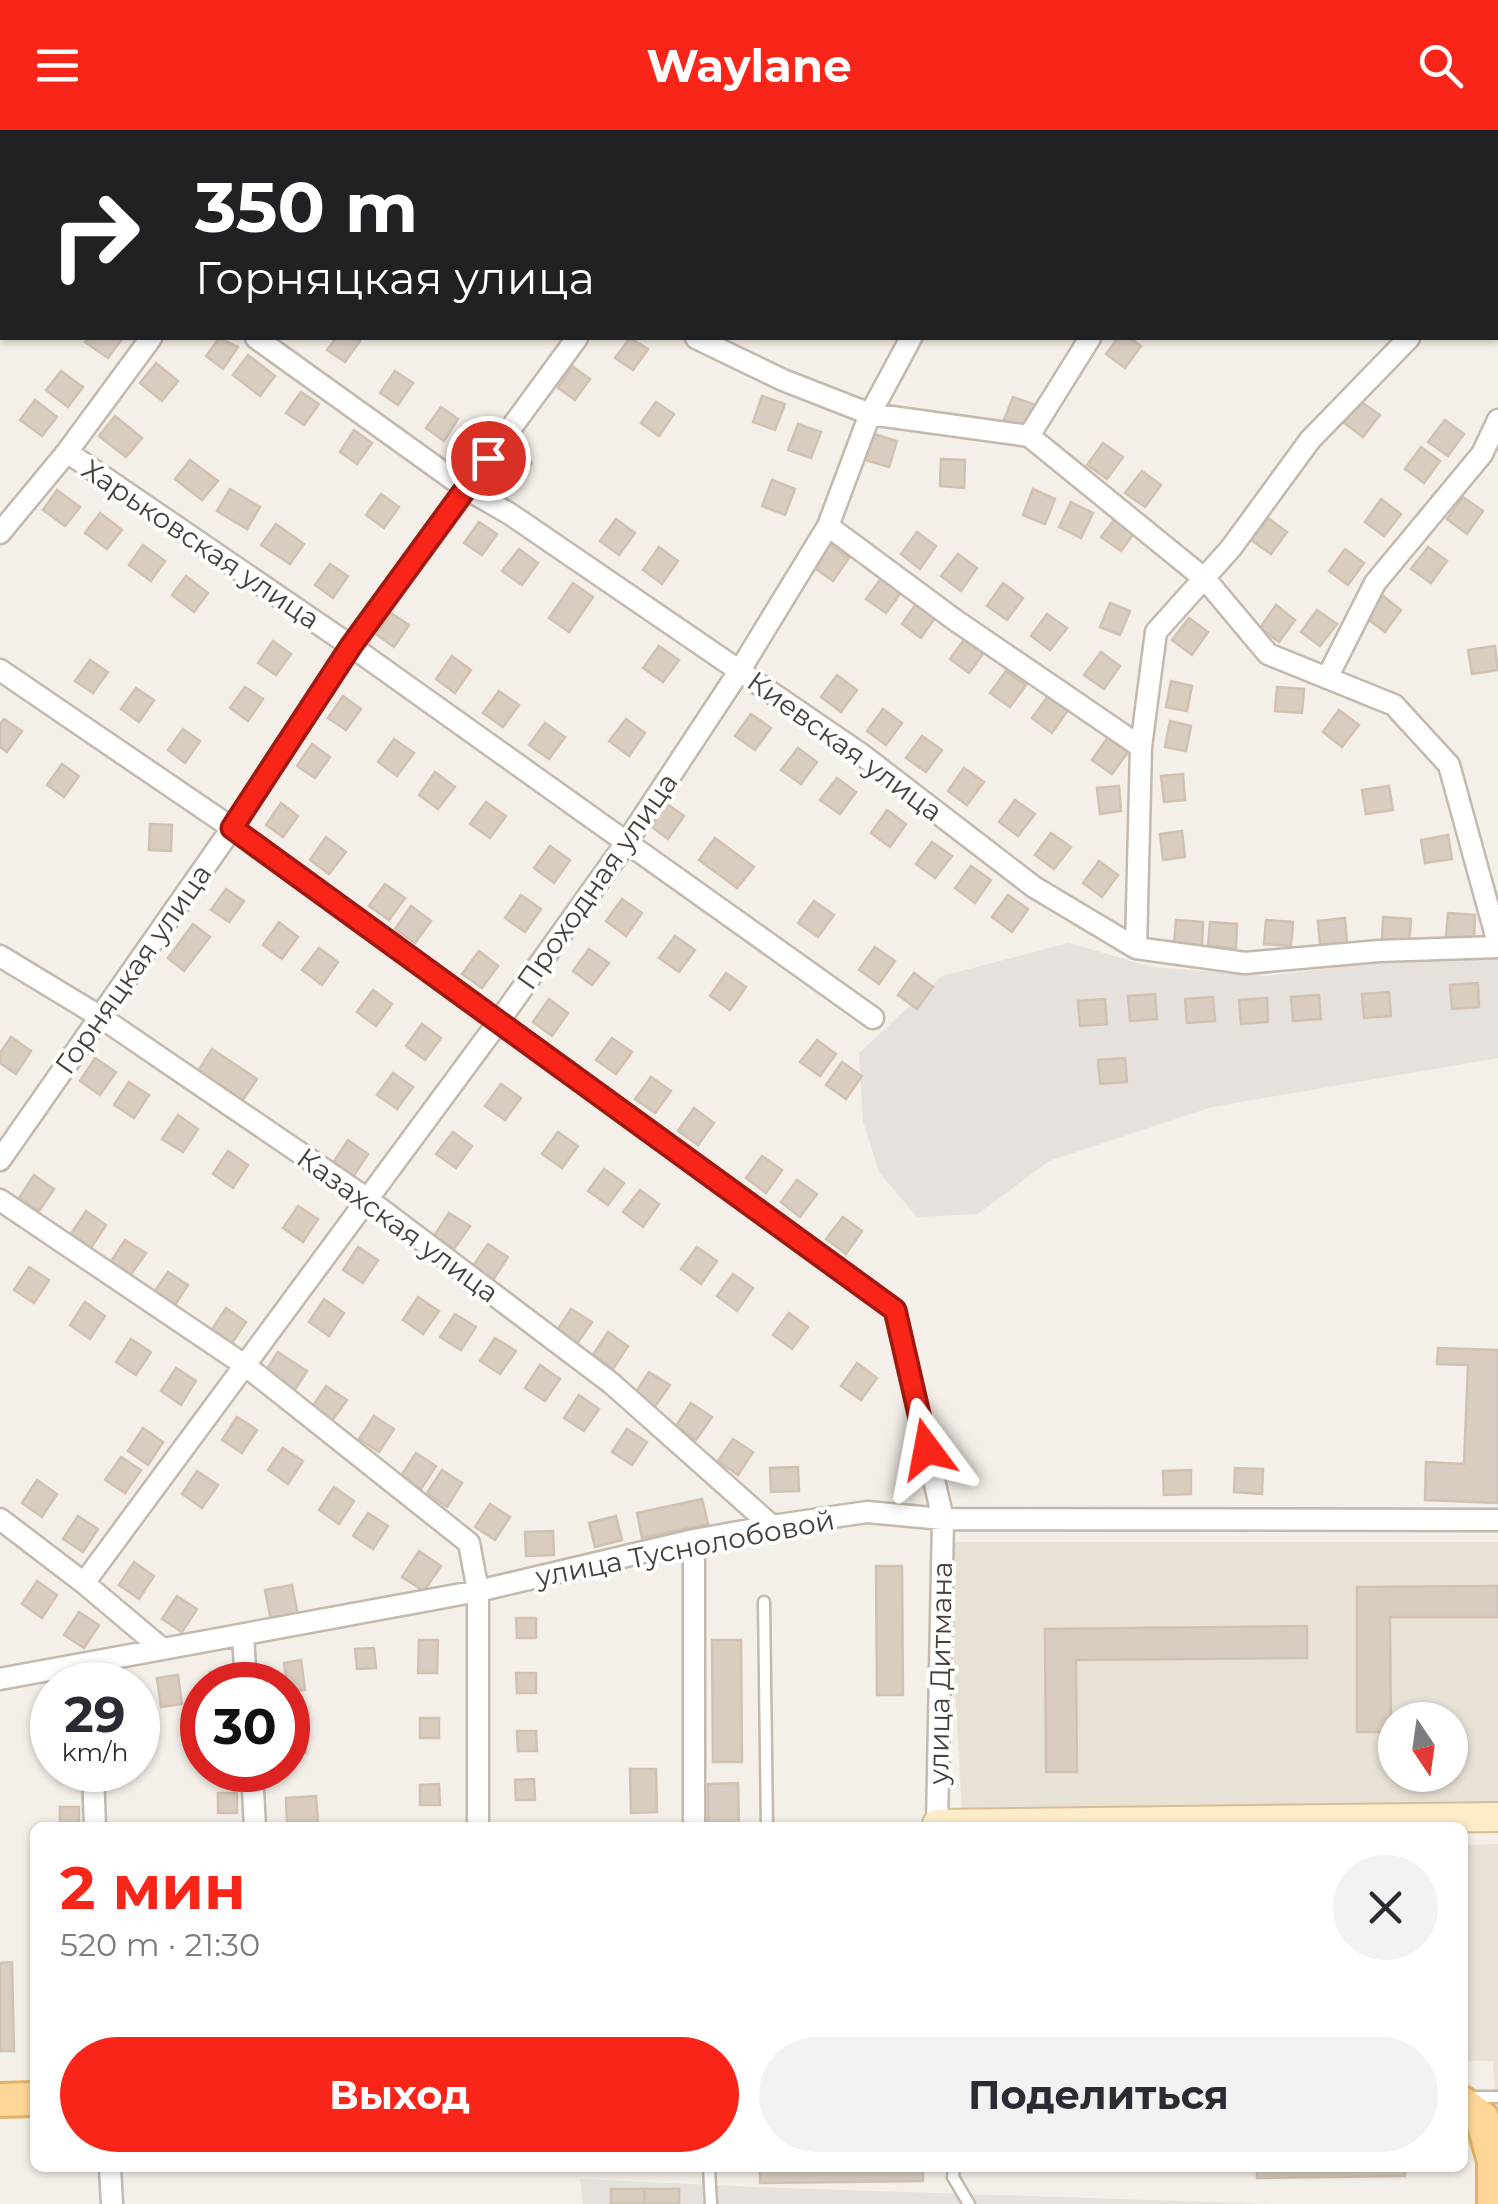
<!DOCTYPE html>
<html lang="ru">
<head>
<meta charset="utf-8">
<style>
  :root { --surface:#fff; --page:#f2f2f3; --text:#2b2b33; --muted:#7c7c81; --accent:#fa2519 }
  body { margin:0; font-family:Montserrat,sans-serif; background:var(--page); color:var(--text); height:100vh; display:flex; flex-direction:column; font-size:38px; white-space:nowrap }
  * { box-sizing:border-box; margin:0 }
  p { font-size:32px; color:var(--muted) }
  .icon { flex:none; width:55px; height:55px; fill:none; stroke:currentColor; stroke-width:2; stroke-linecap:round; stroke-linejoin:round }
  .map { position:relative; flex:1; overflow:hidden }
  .details { position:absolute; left:30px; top:1692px; width:1438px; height:350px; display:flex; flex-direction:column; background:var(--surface); border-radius:15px; box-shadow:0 2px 8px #0004 }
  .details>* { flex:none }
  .guide { position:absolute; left:0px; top:0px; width:1500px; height:210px; box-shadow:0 2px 8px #0004; background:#202124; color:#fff; overflow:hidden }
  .needle { width:65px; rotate:167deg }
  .controls { position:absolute; left:1378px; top:1572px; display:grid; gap:20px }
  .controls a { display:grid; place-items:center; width:90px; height:90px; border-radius:50%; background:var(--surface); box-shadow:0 2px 8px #0004; font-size:50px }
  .speed { position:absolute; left:30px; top:1532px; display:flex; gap:20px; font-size:50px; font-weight:700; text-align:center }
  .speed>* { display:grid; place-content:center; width:130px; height:130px; border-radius:50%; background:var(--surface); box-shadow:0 2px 8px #0004; line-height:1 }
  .speed small { font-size:25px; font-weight:400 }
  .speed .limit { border:15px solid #d22; background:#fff; color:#111 }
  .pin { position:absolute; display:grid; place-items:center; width:85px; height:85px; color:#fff; margin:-42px; border:5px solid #fff; border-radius:50%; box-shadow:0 2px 10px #0007 }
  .me { position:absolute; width:110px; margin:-55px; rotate:347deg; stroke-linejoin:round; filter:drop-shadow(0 0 8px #0008) }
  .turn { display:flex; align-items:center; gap:35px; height:210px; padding:0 30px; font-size:45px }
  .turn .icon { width:130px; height:130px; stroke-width:2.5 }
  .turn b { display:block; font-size:70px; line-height:85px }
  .round { display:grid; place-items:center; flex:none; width:105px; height:105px; border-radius:52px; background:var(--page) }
  .headline { display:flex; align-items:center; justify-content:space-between; height:170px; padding:0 30px }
  h1 { font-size:60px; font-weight:700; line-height:75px; color:var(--accent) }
  .button { display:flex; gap:20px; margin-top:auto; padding:20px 30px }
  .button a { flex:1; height:115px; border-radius:60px; background:var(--accent); color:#fff; font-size:40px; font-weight:700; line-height:115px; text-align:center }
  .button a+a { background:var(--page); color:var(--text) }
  header { display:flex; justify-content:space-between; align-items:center; height:130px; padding:0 30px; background:var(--accent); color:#fff; font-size:45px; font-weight:700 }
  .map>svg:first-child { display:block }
  .residential { fill:#e8e1d6; fill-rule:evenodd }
  .industrial { fill:#e6e1dd }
  .building { fill:#d9cdc0; stroke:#d1c1b1; stroke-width:2.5 }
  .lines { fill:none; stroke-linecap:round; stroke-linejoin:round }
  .lane-casing { stroke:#c3b9ae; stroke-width:15 }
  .street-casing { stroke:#c3b9ae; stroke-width:25 }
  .secondary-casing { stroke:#d4be98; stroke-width:32 }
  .primary-casing { stroke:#e4b266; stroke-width:38 }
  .lane { stroke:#fff; stroke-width:10 }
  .street { stroke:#fff; stroke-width:20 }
  .secondary { stroke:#feecc8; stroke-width:28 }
  .primary { stroke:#fed697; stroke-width:32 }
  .route-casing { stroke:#a21810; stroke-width:25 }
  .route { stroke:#fa2519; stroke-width:18 }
  .labels { text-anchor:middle; stroke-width:8; stroke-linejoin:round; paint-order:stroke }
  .street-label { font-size:28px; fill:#483f37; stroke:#fff }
</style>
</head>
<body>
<header><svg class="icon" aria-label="menu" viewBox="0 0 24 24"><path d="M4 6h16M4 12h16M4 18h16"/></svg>Waylane<svg class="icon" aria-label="search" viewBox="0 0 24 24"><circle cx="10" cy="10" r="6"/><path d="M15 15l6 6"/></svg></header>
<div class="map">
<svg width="1498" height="2074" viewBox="0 0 1498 2074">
  <rect width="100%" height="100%" fill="#f4efe8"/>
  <path class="residential" d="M947,1412H1498V1673L962,1683ZM1395,1590H1450V1645H1395Z
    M1498,1714V2007L1493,1931H1463L1462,1715Z"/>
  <path class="industrial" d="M1069,813L1152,837L1269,846L1460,821L1498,822V928L1212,977L1049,1031L978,1084L917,1087L879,1042L863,991L859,923L942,846Z
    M580,2049L758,2057L1270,2074H583Z"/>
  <path class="building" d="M89,208H120L122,209L108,228L85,212Z
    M219,208L238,217L223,239L206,226Z
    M336,208H355L360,211L345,232L327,220Z
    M630,208L648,219L633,240L615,228Z
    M1118,208H1130L1141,216L1125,238L1106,224Z
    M248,225L275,246L260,266L233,245Z
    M156,233L178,251L162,271L140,253Z
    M572,236L590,249L575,270L558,258Z
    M61,241L83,257L68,277L46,260Z
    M395,241L413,253L398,275L380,263Z
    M301,262L319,274L304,295L286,283Z
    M762,266L785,274L775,300L753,292Z
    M1013,267L1036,275L1026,301L1003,292Z
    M35,270L57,287L42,306L20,290Z
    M1360,271L1380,285L1363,307L1344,293Z
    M656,272L674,284L659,306L641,293Z
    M441,277L458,289L444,311L426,298Z
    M115,286L142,308L126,327L99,306Z
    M1445,290L1464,304L1448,326L1428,312Z
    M798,294L821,302L811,328L788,320Z
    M354,300L372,313L357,334L340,322Z
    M874,304L897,311L889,337L865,330Z
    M1103,313L1123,327L1107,349L1087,335Z
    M1421,317L1440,331L1424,353L1405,339Z
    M514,320L532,333L517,354L499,342Z
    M941,329L965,330L964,358L940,356Z
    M190,330L218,351L202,370L175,349Z
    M1142,341L1161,355L1145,377L1125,363Z
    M772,350L795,359L785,385L762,376Z
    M230,359L260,377L247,399L217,381Z
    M1033,359L1055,369L1045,394L1023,385Z
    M57,360L80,377L65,396L43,380Z
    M381,364L399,377L384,398L366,385Z
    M1463,367L1483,381L1467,404L1447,389Z
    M1381,369L1401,384L1384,406L1365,392Z
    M1071,372L1093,383L1081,408L1059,397Z
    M100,383L122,400L107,419L85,403Z
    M1118,385L1137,399L1121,421L1101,407Z
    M1268,388L1287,402L1271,424L1251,410Z
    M616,389L635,403L619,425L600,411Z
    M479,392L497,404L482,425L464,413Z
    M276,394L304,414L290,434L261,415Z
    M917,402L936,416L920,439L901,424Z
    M829,414L849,428L833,451L813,437Z
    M143,415L165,431L151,451L129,435Z
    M659,417L678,431L662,454L643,440Z
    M1428,417L1447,431L1431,453L1411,439Z
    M519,419L538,433L522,455L502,441Z
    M1345,419L1364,433L1348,455L1329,441Z
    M958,424L977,438L961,461L941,446Z
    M330,434L348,446L333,468L315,455Z
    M186,446L208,463L194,482L172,465Z
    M882,447L902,461L886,483L866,469Z
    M573,453L593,467L569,502L549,488Z
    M1003,453L1023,468L1007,490L987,476Z
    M1382,465L1401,480L1385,502L1365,487Z
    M918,471L937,485L921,508L902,494Z
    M1110,473L1130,481L1120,505L1100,497Z
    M1276,475L1295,490L1279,512L1260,498Z
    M1317,480L1337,494L1320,516L1301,502Z
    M391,483L409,495L394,517L376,504Z
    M1047,484L1067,498L1050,520L1031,506Z
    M1189,488L1208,502L1192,525L1172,510Z
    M966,507L985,521L969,543L950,529Z
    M273,511L291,524L276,545L258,533Z
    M659,516L679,530L663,552L643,538Z
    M1495,516L1498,540L1472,544L1468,520Z
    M1101,522L1120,536L1104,559L1084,545Z
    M452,526L471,540L455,563L436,549Z
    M90,530L108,542L93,563L75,551Z
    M1006,541L1026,555L1010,577L990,563Z
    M837,545L857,560L841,582L821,567Z
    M1171,551L1192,556L1187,581L1166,577Z
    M245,557L263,569L248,591L230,578Z
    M1277,557L1304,559L1302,583L1275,581Z
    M136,558L154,570L139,592L121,579Z
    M499,561L519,575L503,597L483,583Z
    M343,566L361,579L346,600L328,588Z
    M1048,566L1068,580L1052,603L1032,588Z
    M883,579L902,593L886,615L867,601Z
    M1339,580L1359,595L1342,617L1323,602Z
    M751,584L771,598L755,620L735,606Z
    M4,589L22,601L7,622L0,617V594Z
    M626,589L645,603L629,626L609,611Z
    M1170,591L1191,596L1186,621L1165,617Z
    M545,593L565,607L549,629L529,615Z
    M183,599L200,611L185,633L168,620Z
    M922,606L942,620L926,642L906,628Z
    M1108,607L1128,622L1112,644L1092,630Z
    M394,609L414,623L397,646L378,632Z
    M312,614L330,627L315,648L297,636Z
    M798,618L817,632L801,654L781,640Z
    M62,634L79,646L64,667L47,655Z
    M964,638L984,652L967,675L948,661Z
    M435,642L455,657L438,679L419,665Z
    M1183,644L1185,670L1164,672L1161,646Z
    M837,648L856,662L840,684L820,670Z
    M1119,656L1121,681L1100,684L1097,658Z
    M1389,656L1393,680L1366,684L1362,660Z
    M1015,670L1035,684L1018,706L999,692Z
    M486,672L506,686L490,708L470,694Z
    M664,672L684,686L668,709L648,694Z
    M281,673L298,686L283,707L266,695Z
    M887,680L906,694L890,717L871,703Z
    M150,694L172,695L171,721L149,720Z
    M1182,701L1185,727L1163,730L1160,704Z
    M1051,703L1071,717L1054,739L1035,725Z
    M1448,705L1452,729L1425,733L1421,710Z
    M326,707L346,722L329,744L310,730Z
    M715,708L754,737L737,758L699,730Z
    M932,712L952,726L935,748L916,734Z
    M550,716L570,730L554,753L534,738Z
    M1099,731L1118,745L1102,767L1083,753Z
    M971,736L991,750L975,773L955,758Z
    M385,754L405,768L389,790L369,776Z
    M226,759L244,771L229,792L211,780Z
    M521,765L541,779L525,802L505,788Z
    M1008,765L1028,779L1012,802L992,787Z
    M622,769L642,783L626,806L606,791Z
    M814,771L834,785L818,807L798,793Z
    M411,776L431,791L415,813L395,799Z
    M1448,783L1475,785L1474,809L1446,807Z
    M1383,787L1411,789L1409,813L1382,812Z
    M1345,788L1347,813L1320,815L1318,791Z
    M1176,790L1203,792L1202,816L1174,815Z
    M1266,790L1293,792L1291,816L1264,814Z
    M279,792L298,807L282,829L263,815Z
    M1210,792L1237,794L1236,818L1208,816Z
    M193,794L210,807L184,841L168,828Z
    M675,806L695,820L679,842L659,828Z
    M875,817L895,831L879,854L859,840Z
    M319,818L338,832L322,855L302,840Z
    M589,819L609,833L592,855L573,841Z
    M479,821L498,836L482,858L462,844Z
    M726,843L746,857L730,880L710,866Z
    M914,843L933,857L917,879L898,865Z
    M1478,853L1479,877L1452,879L1450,855Z
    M373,860L392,874L376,896L357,882Z
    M1389,862L1391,886L1364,888L1362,864Z
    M1155,864L1157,889L1130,891L1128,866Z
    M1319,865L1321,889L1293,891L1291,867Z
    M1213,867L1215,891L1187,893L1185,869Z
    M1267,868L1268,892L1241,894L1239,870Z
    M549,869L568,883L552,906L533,892Z
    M1105,869L1107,894L1080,896L1078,871Z
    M422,894L441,908L425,930L406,916Z
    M11,907L31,921L16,944L0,933V923Z
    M612,908L632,922L616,944L596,930Z
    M817,910L836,924L820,946L800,932Z
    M212,919L257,949L242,971L198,941Z
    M95,928L116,942L100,965L80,951Z
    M1125,928L1127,952L1100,954L1098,930Z
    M842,932L862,946L846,969L826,955Z
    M393,943L413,957L397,979L377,965Z
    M651,947L671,961L655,983L635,969Z
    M129,952L149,965L134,988L114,975Z
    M501,954L521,968L505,990L485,976Z
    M694,978L714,993L698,1015L678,1001Z
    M178,985L198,999L183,1022L162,1009Z
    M453,1002L472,1016L456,1038L436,1024Z
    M558,1002L578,1016L562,1038L542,1024Z
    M348,1010L368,1024L353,1047L333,1033Z
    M228,1021L248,1035L233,1058L213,1044Z
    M762,1026L782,1040L766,1063L746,1048Z
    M604,1039L624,1053L608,1075L588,1061Z
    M34,1045L54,1059L39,1081L19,1068Z
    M797,1050L817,1064L800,1087L781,1072Z
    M640,1060L659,1074L643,1097L623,1082Z
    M298,1076L318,1089L303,1112L283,1098Z
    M86,1081L106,1095L91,1118L71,1104Z
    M449,1083L470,1096L454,1119L434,1106Z
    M843,1087L862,1101L846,1124L826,1109Z
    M125,1110L146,1123L130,1146L110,1133Z
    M488,1114L508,1127L493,1150L473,1136Z
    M358,1117L378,1130L363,1153L343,1140Z
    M697,1117L717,1131L701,1154L681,1139Z
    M29,1137L49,1150L34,1173L14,1160Z
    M168,1142L188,1155L173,1178L152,1165Z
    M733,1144L753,1158L737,1181L717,1166Z
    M418,1167L439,1181L423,1204L403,1190Z
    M324,1169L344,1183L329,1206L309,1192Z
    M85,1172L105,1186L90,1209L70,1195Z
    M226,1178L246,1192L231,1215L211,1201Z
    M571,1179L592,1192L576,1215L556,1202Z
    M789,1183L808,1197L792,1219L773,1205Z
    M455,1184L476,1197L461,1220L440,1207Z
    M608,1202L628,1216L613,1239L593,1225Z
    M495,1208L516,1221L500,1244L480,1231Z
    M131,1209L151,1222L136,1245L116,1232Z
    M1438,1218L1498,1220V1373L1425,1370L1426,1332L1464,1334L1468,1235L1437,1234Z
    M278,1222L307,1241L292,1264L263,1245Z
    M857,1233L877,1248L861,1270L841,1256Z
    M540,1235L560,1249L545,1271L525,1258Z
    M176,1238L196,1251L181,1275L161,1261Z
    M649,1242L670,1255L654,1278L634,1265Z
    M326,1256L347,1270L331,1292L311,1279Z
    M579,1265L599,1279L584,1301L564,1288Z
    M691,1273L712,1287L696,1310L676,1296Z
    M374,1286L394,1299L379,1322L359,1309Z
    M237,1287L257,1300L242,1323L222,1310Z
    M143,1298L163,1312L148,1335L128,1321Z
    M627,1299L647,1312L632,1335L612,1322Z
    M733,1309L753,1322L738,1345L718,1331Z
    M283,1318L303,1331L288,1354L268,1340Z
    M416,1323L436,1336L421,1359L401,1346Z
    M121,1327L141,1340L125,1363L105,1350Z
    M798,1337L799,1361L771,1362L770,1338Z
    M1235,1338L1263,1339L1262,1364L1234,1362Z
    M442,1340L462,1353L447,1377L427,1363Z
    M1191,1340V1364L1164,1365L1163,1341Z
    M197,1341L218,1355L202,1378L182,1364Z
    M37,1350L57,1364L42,1387L22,1373Z
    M334,1357L354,1371L339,1394L319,1380Z
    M702,1369L708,1394L642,1408L637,1383Z
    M490,1374L510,1387L495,1410L475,1397Z
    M368,1383L388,1396L373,1419L353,1406Z
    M78,1386L98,1399L83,1422L63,1409Z
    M616,1386L622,1410L595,1417L589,1393Z
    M553,1401L554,1425L526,1426L525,1402Z
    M419,1421L441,1436L424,1461L402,1447Z
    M134,1432L154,1446L139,1469L119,1455Z
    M876,1436H902L903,1565H877Z
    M37,1451L57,1465L42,1488L22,1474Z
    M292,1455L298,1485L271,1490L265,1460Z
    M1498,1456V1487H1390L1391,1602H1357V1457Z
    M177,1466L197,1479L182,1502L162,1489Z
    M79,1482L99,1495L84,1518L64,1505Z
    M516,1488H536V1508H517Z
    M1307,1496V1528L1076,1530L1077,1642H1046L1045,1499Z
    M419,1510H438L437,1543H418Z
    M712,1510H741L742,1632H713Z
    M374,1518L376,1538L357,1539L355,1519Z
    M301,1530L305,1560L288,1562L284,1533Z
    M230,1539L233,1555H212L210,1542Z
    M516,1543H536V1563H517Z
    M178,1545L182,1574L161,1577L157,1548Z
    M420,1588H439V1608H420Z
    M517,1601H536L537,1621H518Z
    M288,1603H305L306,1623L288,1624Z
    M630,1639H656L657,1682L631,1683Z
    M534,1649L535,1670H516L515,1650Z
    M738,1653L739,1698H708V1654Z
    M439,1654L440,1675H420V1655Z
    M218,1663H237V1683H218Z
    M316,1666L318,1693L287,1694L286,1668Z
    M60,1677H79V1697L60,1698Z
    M12,1832L14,1921H0V1833Z
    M760,2038H923V2051L760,2053Z
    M1257,2038H1405V2046L1257,2048Z
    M611,2059H645L644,2074H611Z
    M645,2059H679V2074H644Z"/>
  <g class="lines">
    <g class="lane-casing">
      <path id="lane" d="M764,1472L767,1698
        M1469,1967H1498
        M709,2038L711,2074
        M954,2038L953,2047L969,2074"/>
    </g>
    <g class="street-casing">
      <path id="street" d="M371,0L375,2
        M713,0L718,2
        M30,2L33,0
        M317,2L319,0
        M523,2L524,0
        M735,2L737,0
        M1027,2L1029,0
        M1243,2L1244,0
        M0,37L2,34
        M1498,115V114
        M256,208L465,358L510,384L861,624L1034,757L1136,818L1245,833L1379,821L1498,817
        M696,208L783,250L870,284L1029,306L1206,450L1268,524L1394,575L1449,635L1498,813
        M1029,306L1090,208
        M67,322L351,516L873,888
        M828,396L955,490L1141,617
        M0,403L67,322L151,208
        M0,540L232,698L895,1180L943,1389L937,1694
        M1327,548L1375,453L1482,324L1498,290
        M1136,818L1141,617L1156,502L1231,418L1310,310L1409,208
        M0,826L99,886L366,1068L611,1253L772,1396
        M0,1030L232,698L351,516L577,208
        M0,1070L246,1236L469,1413L478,1461V1698
        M0,1389L84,1453L160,1517
        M84,1453L499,891L626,713L740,540L828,396L870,284L911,208
        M243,1505L246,1555
        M0,1549L478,1461L694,1410L772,1396L867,1382L943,1389L1498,1390
        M93,1640L95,1698
        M252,1640L255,1698
        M694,1698V1410
        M110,2038L112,2074"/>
    </g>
    <g class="secondary-casing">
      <path id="secondary" d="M937,1698V1694L1498,1687"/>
    </g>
    <g class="primary-casing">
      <path id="primary" d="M0,1970L35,1969
        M1462,1973L1482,1988L1494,2031V2074"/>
    </g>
    <use href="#lane" class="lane"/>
    <use href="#street" class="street"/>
    <use href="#secondary" class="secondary"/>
    <use href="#primary" class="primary"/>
  </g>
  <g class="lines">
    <g class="route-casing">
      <path id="route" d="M488,328L351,516L232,698L895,1180L927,1319"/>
    </g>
    <use href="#route" class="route"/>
  </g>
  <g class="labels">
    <g class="street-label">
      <text transform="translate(201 414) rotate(34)" y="10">Харьковская улица</text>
      <text transform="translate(845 616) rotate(36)" y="10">Киевская улица</text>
      <text transform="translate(597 751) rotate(-55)" y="10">Проходная улица</text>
      <text transform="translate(133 839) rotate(-55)" y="10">Горняцкая улица</text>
      <text transform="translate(398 1095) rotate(36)" y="10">Казахская улица</text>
      <text transform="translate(685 1418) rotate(-11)" y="10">улица Туснолобовой</text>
      <text transform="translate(940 1543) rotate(-89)" y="10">улица Дитмана</text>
    </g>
  </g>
</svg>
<div class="controls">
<a><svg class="needle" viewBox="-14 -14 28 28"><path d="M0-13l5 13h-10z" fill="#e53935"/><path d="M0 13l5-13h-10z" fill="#7c7c81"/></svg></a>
</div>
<div class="speed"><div>29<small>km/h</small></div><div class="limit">30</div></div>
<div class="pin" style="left:488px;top:328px;background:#d93025"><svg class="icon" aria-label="arrive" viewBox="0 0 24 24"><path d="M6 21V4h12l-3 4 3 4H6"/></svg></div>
<svg class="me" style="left:927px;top:1319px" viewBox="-20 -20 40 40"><path d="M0-17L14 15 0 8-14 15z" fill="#fa2519" stroke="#fff" stroke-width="4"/></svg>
<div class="guide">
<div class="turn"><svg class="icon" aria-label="right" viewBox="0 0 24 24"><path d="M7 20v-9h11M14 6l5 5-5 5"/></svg><div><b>350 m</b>Горняцкая улица</div></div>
</div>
<section class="details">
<div class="headline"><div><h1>2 мин</h1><p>520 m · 21:30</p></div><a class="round"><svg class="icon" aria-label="close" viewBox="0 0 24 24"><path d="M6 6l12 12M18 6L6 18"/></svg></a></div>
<div class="button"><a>Выход</a><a>Поделиться</a></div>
</section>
</div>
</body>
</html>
